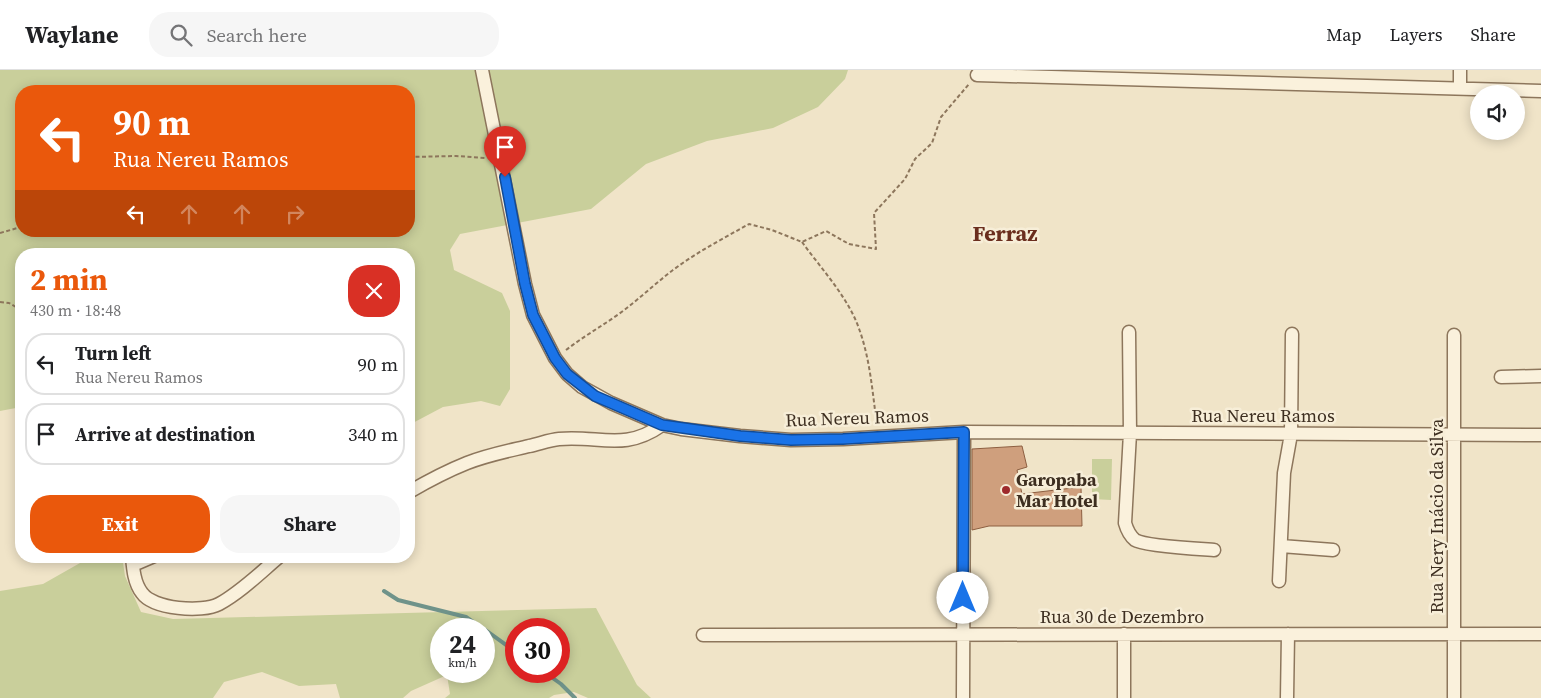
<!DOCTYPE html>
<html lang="en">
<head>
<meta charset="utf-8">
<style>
  :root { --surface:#fff; --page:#f6f6f6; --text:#202124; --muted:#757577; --line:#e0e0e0; --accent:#ea580c }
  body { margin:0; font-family:"Source Serif 4",serif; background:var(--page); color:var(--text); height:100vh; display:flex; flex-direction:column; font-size:19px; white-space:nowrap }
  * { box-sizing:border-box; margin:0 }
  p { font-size:16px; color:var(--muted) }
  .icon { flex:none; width:28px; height:28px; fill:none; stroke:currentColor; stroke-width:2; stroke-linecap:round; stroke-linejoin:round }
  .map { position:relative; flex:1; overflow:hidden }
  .sheet { position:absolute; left:15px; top:178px; width:400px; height:315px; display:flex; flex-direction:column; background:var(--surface); border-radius:20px; box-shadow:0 2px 12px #0003 }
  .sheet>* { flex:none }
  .banner { position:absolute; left:15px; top:15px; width:400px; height:152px; border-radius:20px; box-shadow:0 2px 12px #0003; background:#ea580c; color:#fff; overflow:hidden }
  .fabs { position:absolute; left:1470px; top:15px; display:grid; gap:10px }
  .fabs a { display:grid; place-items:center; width:55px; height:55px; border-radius:50%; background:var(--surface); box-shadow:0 2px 12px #0003; font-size:25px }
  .speed { position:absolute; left:430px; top:548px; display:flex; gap:10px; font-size:25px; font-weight:700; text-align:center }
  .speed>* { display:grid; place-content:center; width:65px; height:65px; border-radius:50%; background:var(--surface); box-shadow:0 2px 12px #0003; line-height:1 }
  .speed small { font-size:12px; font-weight:400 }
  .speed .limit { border:8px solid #d22; background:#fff; color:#111 }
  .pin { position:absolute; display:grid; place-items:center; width:42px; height:42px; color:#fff; margin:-51px -21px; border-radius:50% 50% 50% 0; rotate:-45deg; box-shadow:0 0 5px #0007 }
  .pin .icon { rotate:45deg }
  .me { position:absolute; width:55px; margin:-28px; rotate:0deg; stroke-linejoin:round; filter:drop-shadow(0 0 4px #0008) }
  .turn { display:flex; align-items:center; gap:18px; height:105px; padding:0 15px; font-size:22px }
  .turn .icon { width:65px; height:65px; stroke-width:2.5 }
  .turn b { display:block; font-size:35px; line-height:42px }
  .lanes { display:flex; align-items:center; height:48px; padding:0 15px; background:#0003; justify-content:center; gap:25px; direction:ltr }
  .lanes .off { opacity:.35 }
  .round { display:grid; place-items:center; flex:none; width:52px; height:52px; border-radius:20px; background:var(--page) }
  .head { display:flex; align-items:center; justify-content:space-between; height:85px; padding:0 15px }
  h1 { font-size:30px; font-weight:700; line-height:38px; color:var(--accent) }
  .action { display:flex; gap:10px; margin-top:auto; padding:10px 15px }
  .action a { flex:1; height:58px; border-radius:20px; background:var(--accent); color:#fff; font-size:20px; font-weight:700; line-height:58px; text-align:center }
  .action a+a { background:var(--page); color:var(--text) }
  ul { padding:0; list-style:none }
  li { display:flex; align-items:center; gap:15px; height:62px; margin:0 10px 8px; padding:0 5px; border:2px solid var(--line); border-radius:20px }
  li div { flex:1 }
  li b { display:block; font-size:19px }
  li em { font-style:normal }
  header { display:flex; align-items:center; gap:30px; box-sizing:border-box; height:70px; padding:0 25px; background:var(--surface); border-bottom:1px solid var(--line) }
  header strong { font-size:24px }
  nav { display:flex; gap:28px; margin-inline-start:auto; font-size:18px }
  .search { width:350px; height:45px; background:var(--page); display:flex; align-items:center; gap:12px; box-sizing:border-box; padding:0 18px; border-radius:20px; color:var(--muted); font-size:19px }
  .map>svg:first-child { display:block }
  .green { fill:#c9cf9b; fill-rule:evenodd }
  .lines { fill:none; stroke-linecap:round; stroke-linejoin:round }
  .stream { stroke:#6f938a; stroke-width:4 }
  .building { fill:#cf9f7d; stroke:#8d5f41 }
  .minor-casing { stroke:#8d765c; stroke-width:15 }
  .path { stroke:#8d765c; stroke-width:2; stroke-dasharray:4 2.5; stroke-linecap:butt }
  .minor { stroke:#faf1dc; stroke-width:12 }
  .route-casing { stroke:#114b97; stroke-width:12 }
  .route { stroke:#1a73e8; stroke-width:9 }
  .poi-dot { fill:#9e2a2b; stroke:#f7eed8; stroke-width:2 }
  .labels { text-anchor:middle; stroke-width:5; stroke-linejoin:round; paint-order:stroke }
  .street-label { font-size:18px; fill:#3d2e20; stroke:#f7eed8 }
  .poi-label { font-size:18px; font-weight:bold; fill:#3d2e20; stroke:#f7eed8; text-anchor:start }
  .district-label { font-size:22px; font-weight:bold; fill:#6b2e1e; stroke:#f7eed8 }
</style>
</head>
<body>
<header>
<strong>Waylane</strong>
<div class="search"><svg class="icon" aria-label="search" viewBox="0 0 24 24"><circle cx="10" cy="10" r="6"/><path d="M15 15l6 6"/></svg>Search here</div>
<nav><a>Map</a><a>Layers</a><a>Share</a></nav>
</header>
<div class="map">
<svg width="1541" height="628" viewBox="0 0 1541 628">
  <rect width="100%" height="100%" fill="#f0e4c8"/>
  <path class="green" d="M0,0H848L845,9L818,37L773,58L707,71L646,94L591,139L460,164L450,180L454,200L502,223L510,241V319L500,336L481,331L443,337L409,355V184H21V337L0,341ZM21,21H409V161H21Z
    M1092,389H1112L1111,430L1092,429Z
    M83,486H122L125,506L141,542L173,549L596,538L637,615L651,628H588L574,622L554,625L549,628H445L450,624L447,605L411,621L403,628H340L336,614L299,616L262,602L224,612L213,628H0V521L43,514L80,493ZM441,559H484V601H441ZM516,559H559V601H516Z"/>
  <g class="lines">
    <path class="stream" d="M384,521L398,530L466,547L483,559
      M484,559L516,582
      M543,601L561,614L575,628"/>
  </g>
  <path class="building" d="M1022,376L1027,397L1017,400L1022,424L1081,417L1082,456H989L972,460V379Z"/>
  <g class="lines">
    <g class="minor-casing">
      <path id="minor" d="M482,0L525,214L533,245L555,288L567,304L582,317L611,333L662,355L681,359L740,366L791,370L843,369L964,362L1541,365
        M977,5L1541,21
        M1460,18V0
        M1129,262L1130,363L1125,453C1127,460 1129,465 1135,470C1144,476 1200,479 1214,480
        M1501,307L1541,306
        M409,422C428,411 447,401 467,393C487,385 508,381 529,376C539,374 549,370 559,369C599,365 624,382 662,355
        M1281,476L1333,480
        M132,486C133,498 134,513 142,523C153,539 202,543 219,534C241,522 261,502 280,486
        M133,495L154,486
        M1279,511L1284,403L1291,364L1292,264
        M703,565L1541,564
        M963,628L964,362
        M1124,628V564
        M1287,628L1288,564
        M1454,628V265"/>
    </g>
    <path class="path" d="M409,87L456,86L486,88
      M0,163L21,157
      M802,172C820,197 844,223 856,251C870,284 872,320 877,355
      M0,232L9,233L21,240
      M566,280C584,266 604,255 623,241C640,228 656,213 673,200C697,182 724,168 749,154L772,160L802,172L826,161L849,174L876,179L874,143L905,109L915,89L932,73L941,47L969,14"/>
    <use href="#minor" class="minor"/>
  </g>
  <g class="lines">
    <g class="route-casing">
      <path id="route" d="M505,107L525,214L533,245L555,288L567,304L595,326L662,355L740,366L791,370L843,369L964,362L963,528"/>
    </g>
    <use href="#route" class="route"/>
  </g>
  <circle class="poi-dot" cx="1006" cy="420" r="5"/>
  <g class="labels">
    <g class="street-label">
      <text x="1263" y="352">Rua Nereu Ramos</text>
      <text transform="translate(857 348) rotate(-2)" y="6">Rua Nereu Ramos</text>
      <text transform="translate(1437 446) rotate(-90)" y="6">Rua Nery Inácio da Silva</text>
      <text x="1122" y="553">Rua 30 de Dezembro</text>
    </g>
    <g class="poi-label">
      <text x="1016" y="416">Garopaba<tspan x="1016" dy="21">Mar Hotel</tspan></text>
    </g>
    <g class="district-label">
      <text x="1005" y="171">Ferraz</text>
    </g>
  </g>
</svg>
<div class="fabs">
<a><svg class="icon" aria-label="sound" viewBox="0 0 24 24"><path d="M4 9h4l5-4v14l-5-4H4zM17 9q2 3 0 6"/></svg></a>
</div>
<div class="speed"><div>24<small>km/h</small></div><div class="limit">30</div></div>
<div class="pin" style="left:505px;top:107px;background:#d93025"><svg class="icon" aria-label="arrive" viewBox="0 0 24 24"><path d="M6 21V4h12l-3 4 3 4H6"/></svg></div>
<svg class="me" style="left:963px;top:528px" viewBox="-20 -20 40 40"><circle r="19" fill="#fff"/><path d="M0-13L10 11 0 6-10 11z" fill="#1a73e8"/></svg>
<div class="banner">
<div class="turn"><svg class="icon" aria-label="left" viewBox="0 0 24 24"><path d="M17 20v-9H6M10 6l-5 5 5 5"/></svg><div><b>90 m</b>Rua Nereu Ramos</div></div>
<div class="lanes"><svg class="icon" aria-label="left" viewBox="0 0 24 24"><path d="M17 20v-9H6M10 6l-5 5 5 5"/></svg><svg class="icon off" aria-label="ahead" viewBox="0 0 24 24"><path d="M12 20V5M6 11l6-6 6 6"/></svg><svg class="icon off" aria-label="ahead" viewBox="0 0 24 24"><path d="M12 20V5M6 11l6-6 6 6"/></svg><svg class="icon off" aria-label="right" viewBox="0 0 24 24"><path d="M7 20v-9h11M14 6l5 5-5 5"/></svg></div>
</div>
<section class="sheet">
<div class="head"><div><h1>2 min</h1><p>430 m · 18:48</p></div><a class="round" style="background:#d93025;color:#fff"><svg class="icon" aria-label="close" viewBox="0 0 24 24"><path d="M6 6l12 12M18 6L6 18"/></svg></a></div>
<ul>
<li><svg class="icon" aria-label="left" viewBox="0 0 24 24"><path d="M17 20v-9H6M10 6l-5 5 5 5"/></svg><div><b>Turn left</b><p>Rua Nereu Ramos</p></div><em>90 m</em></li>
<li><svg class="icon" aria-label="arrive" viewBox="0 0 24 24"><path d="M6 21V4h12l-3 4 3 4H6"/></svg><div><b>Arrive at destination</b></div><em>340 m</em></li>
</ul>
<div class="action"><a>Exit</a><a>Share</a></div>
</section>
</div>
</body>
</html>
